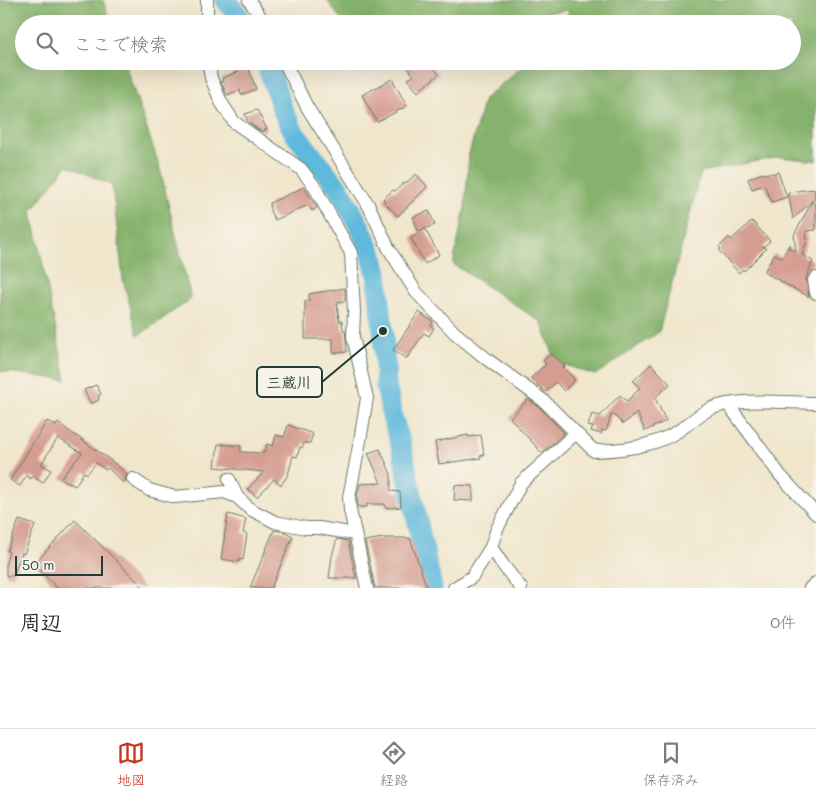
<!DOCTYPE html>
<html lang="ja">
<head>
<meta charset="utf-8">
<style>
  :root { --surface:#fff; --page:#f2f2f3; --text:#2b2b33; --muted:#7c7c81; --line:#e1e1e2; --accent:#c8321e }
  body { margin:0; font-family:Mali,"Klee One",sans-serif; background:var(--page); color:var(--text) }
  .scale { position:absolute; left:15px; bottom:12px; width:88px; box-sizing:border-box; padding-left:5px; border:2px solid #1f3d34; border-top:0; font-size:14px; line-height:18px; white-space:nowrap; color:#1f3d34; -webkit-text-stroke:4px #f7f3e8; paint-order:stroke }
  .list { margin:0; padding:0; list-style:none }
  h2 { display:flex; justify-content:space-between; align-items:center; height:65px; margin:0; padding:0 20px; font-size:21px }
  h2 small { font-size:16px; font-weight:400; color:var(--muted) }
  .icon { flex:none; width:28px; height:28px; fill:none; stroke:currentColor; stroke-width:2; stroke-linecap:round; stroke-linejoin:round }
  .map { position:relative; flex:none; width:816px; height:588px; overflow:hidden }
  .search { position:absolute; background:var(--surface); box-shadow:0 5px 20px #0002; left:15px; right:15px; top:15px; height:55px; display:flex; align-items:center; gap:12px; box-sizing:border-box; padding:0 18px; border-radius:28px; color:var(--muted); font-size:19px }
  .sheet { height:140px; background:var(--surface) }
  nav { display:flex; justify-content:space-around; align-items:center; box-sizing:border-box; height:70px; border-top:1px solid var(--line); background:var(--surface); font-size:14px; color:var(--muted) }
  nav a { display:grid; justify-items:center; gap:2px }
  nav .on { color:var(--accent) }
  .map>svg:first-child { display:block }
  .forest { fill:#85b26c; stroke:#527850 }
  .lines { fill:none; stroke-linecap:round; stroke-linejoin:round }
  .river { stroke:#5fb9dc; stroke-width:21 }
  .building { fill:#d59d91 }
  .minor-casing { stroke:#687869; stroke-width:14 }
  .minor { stroke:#fff; stroke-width:12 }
  .leader { fill:none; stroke:#1f3d34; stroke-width:2 }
  .callout-dot { fill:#1f3d34; stroke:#f7f3e8; stroke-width:2 }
  .callout { fill:#f7f3e8; stroke:#1f3d34; stroke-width:2 }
  .callout-label { font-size:15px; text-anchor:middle; font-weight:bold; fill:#1f3d34 }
</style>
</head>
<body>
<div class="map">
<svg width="816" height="588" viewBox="0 0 816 588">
  <rect width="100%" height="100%" fill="#f7f3e8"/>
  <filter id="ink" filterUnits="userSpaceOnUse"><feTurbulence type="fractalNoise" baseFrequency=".02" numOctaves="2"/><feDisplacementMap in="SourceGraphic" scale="10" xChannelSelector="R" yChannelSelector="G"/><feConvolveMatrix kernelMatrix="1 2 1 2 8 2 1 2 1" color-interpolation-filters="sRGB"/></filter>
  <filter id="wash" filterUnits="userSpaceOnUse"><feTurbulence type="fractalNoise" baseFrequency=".0096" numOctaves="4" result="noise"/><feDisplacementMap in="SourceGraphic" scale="20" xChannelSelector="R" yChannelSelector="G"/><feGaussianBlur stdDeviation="1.12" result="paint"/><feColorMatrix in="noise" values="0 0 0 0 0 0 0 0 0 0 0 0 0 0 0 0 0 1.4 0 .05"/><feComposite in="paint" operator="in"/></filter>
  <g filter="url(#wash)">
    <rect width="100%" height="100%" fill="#f0e6cc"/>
    <path class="forest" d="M0,0h103l8,24h-87v37h100l35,104 32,134 -53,37 -15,-57 -11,-94 -45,-20 -35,46 34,169 -66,-9z
      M327,0h489v161l-37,-4 -78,15 -42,160 -64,43 -39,-13 -15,-40 -88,-58 12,-56 4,-54 15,-55 45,-38h263v-37h-232l10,-14 -138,14h-88z"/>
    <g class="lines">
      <path class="river" d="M226,0l18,24
        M266,61l17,50 12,23 45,56 20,37 11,25 6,21 6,58 3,54 6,31 9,29 31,143"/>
    </g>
    <g id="blocks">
      <path class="building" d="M236,61h10l10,28 -15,6 -1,-5 -13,5 -6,-13 2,-1 -1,-3 16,-6 1,-2z
        M403,61h24l12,13 -21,18 -11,-13 7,-3z
        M392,79l15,27 -30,16 -15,-27z
        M257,110l10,19 -5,3 -14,-10 -3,-8z
        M778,172l9,25 -15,5 -8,-17 -12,4 -4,-10 12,-5 11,-1 1,1z
        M416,174l11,12 -1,2 -28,28 -14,-14 1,-1 -2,-2 10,-9 2,1 9,-8 1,1z
        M304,187l13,21 -5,3 -4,-6 -33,15 -5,-9v-8z
        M814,189l1,9 1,-3v35l-10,1 1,9 -5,15 11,6 -7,17 3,19 -45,-25 10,-18 8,4 7,-13v3l7,4 -2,-17 19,-35 -20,19 -5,-27z
        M429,211l6,14 -17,6 -5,-14z
        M752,221l18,20 -7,6 3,2 -22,22 -1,-2 -4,4 -20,-22 2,-2 -2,-2 10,-10 2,3z
        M425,229l14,26 -14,9 -14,-26z
        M345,288v13l-8,1 2,19h3l1,9h2l2,22 -14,1v-14h-28v-38h4v-7z
        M419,312l14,10 -2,4 3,2 -5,8 -5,-3 -17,25h-2l-12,-8z
        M551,353l14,13 -2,1 12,13 -11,11 -8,-9 -11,10 -14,-14 15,-14 -3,-3z
        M651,364l19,20 -15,14 11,23 -21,10 -8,-18 -14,11 -11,-11 -6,18 -4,-1 -1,4 -10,-3 2,-4 -5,-1 4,-12 8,2 20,-21 7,6 13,-13 -7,-7z
        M96,385l5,9 -3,3 1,3 -8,4 -7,-14z
        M528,399l11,8 25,26 -22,20 -32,-35z
        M47,421l9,5 2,-3 55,39 14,12 -2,7 -2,2 -15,-15 -2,2 -10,-7 -9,11 -3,-2 -9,14 -14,-8 21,-25 -24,-15 -17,26 10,6 -8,13 -11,-7 -1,3 -5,-3 -6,10 -10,-6z
        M288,425l25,9 -3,9h-6l-2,5 -2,-1 -3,10 -4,-1 -5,19 -7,10 -7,-6 -17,18 -9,-8 16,-17 -49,-5 3,-23 23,2v6l23,1 3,-9 6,2 3,-11 8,2z
        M468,435v2l13,-2 3,20 -4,1 1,2 -42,6 -4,-22z
        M380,449l11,25v17l9,1 1,15 -10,1 -6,-1v-3h-18v3h-9l-1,-10 3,-13 21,-1 -13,-30z
        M455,485l18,1v15l-19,-1z
        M228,514l18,5 -3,14 4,1 -4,26 -4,-1v3l-18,-3z
        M19,520l16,5 -11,29 -2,-1 -9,23h-7v-13l3,-11 -2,-1z
        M75,520l69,68h-87l-23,-24z
        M274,530l11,2 8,4 -22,52h-21z
        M383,538h27l17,50h-52l-10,-47z
        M337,539l11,2 8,37h-27l3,-22z"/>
    </g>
  </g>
  <g filter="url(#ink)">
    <use href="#blocks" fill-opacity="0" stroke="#687869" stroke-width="1"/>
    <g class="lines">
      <g class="minor-casing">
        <path id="minor" d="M207,0v24
          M249,0l16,24
          M208,61l3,17 10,24 13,20 67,47 13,17 37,67 3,59 -1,25 14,61 -7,43 -11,56 1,13 17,78
          M284,61l23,46 62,99 20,43 27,43 39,41 33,27 56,41 50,50c28,-1 57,-4 81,-18 12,-7 22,-18 35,-24 28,-12 75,-6 106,-6
          M816,278l-2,2 2,13
          M728,404l52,71 36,39
          M133,479l16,11 26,7 49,-5 13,5
          M229,479l8,18 13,12 25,13 31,6h13l36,6
          M491,547l12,18 18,23
          M454,588l18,-11 19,-30 6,-18 24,-46 55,-50
          M810,588l6,-5"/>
      </g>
      <use href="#minor" class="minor"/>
    </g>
  </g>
  <path class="leader" d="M383 331L322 382"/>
  <circle class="callout-dot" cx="383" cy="331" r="5"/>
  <rect class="callout" x="257" y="367" width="65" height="30" rx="5"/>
  <g class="callout-label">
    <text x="289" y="388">三蔵川</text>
  </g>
</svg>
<div class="scale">50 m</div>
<div class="search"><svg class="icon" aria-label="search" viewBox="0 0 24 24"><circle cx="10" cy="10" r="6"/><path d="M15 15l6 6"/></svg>ここで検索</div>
</div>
<section class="sheet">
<h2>周辺<small>0件</small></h2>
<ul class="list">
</ul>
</section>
<nav>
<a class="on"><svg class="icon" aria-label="map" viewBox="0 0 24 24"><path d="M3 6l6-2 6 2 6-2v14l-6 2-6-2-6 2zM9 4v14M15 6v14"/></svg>地図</a>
<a><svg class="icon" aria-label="directions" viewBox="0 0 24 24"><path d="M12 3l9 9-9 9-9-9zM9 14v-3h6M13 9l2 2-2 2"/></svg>経路</a>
<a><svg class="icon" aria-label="saved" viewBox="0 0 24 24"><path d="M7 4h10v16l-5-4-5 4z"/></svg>保存済み</a>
</nav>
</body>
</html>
